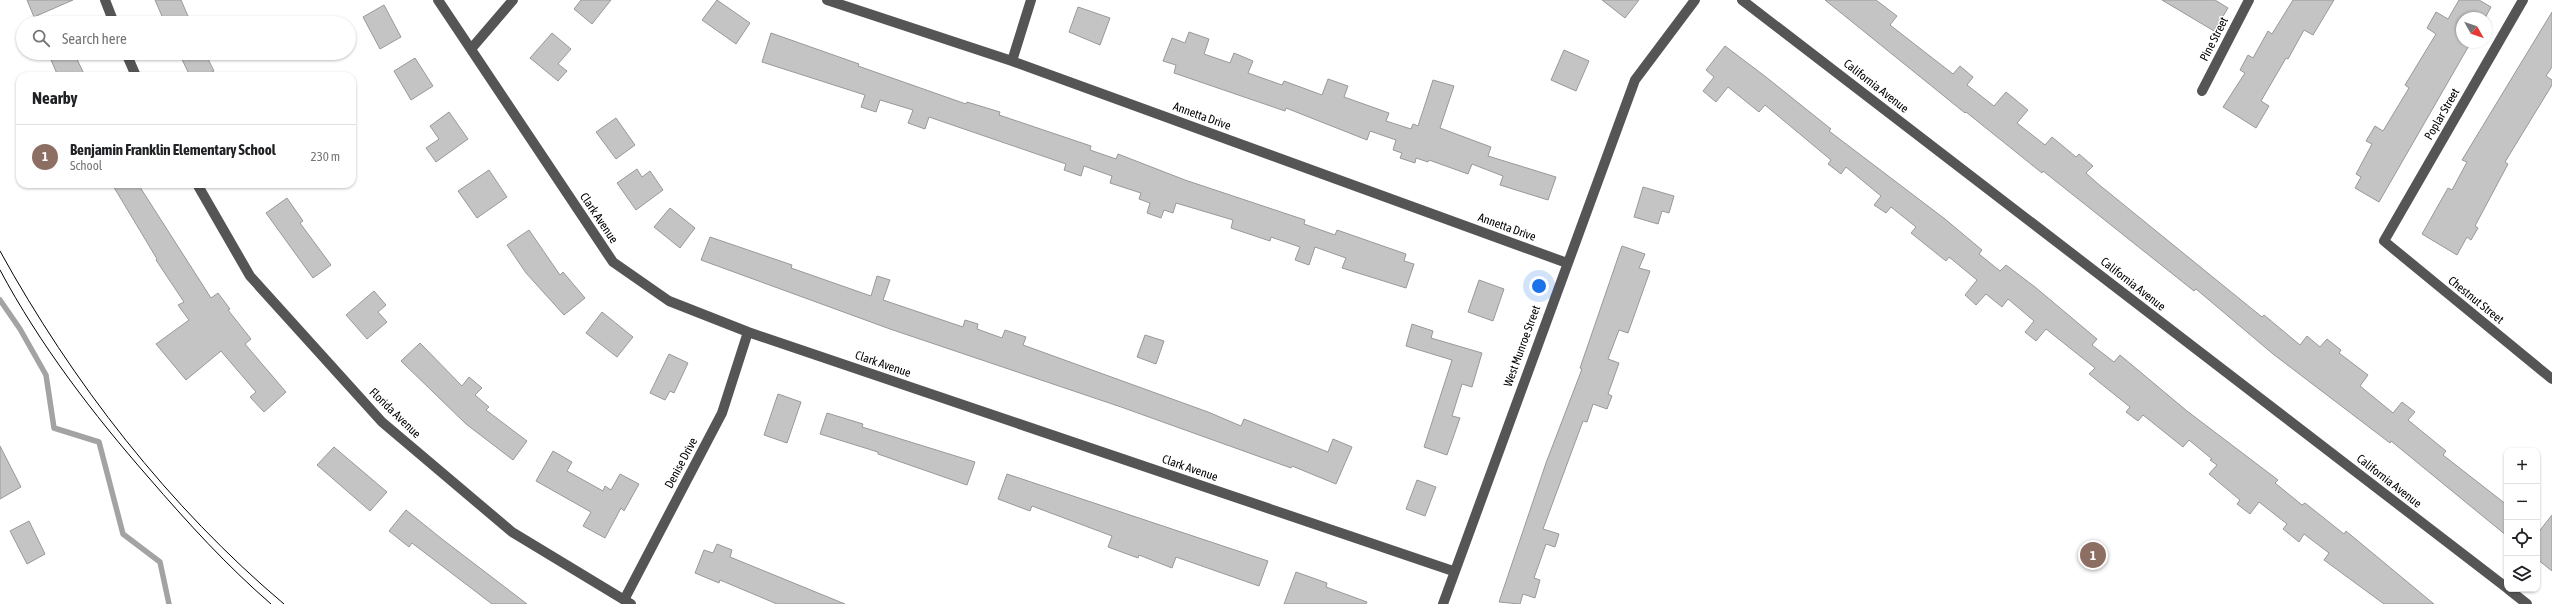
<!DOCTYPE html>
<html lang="en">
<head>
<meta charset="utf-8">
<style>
  :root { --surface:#fff; --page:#f6f6f6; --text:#202124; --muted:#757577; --line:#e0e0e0; --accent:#ea580c }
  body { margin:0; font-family:"Asap Condensed",sans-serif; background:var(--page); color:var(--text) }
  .controls { position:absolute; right:12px; bottom:12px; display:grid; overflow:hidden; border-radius:8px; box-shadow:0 1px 3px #0004 }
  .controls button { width:36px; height:36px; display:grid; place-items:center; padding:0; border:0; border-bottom:1px solid var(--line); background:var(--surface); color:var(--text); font:20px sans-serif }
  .compass { position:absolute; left:2456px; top:12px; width:36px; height:36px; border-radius:50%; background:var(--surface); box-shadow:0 1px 3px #0004; rotate:130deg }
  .you { position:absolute; left:1539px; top:286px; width:14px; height:14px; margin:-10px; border:3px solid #fff; border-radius:50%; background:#1a73e8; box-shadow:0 0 0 6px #1a73e833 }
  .badge { display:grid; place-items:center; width:26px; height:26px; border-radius:50%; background:var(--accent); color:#fff; font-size:13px; font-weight:700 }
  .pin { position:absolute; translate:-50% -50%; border:2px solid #fff; box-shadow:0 1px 4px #0006 }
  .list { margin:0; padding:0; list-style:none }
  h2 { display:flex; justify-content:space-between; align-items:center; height:52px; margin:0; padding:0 16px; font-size:17px }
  h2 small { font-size:13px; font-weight:400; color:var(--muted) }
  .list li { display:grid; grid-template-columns:26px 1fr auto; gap:12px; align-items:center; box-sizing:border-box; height:64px; padding:0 16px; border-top:1px solid var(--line) }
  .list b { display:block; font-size:15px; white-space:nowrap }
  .list p { margin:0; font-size:13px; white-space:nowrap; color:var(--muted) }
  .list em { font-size:13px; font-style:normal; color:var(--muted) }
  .icon { flex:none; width:22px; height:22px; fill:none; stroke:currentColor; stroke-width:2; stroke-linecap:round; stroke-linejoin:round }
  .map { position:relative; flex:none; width:2552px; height:604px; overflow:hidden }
  .search { position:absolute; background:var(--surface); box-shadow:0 1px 3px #0004; left:16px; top:16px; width:340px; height:44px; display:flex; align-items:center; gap:10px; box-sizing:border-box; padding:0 14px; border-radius:22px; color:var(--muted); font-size:15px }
  .panel { position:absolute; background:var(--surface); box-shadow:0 1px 3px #0004; left:16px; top:72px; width:340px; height:116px; border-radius:12px }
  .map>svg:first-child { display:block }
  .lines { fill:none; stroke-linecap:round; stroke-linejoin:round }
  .stream { stroke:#a3a3a3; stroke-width:5.5 }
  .building { fill:#c4c4c4; stroke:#999 }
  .minor { stroke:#555; stroke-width:10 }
  .tram { stroke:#000; stroke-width:1 }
  .labels { text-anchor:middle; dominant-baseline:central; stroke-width:3; stroke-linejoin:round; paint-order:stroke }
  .street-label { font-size:12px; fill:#000; stroke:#fff }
</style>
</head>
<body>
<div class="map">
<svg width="2552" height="604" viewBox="0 0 2552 604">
  <rect width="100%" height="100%" fill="#fff"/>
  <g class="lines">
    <path class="stream" d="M0,300l20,29 26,46 8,53 45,14 24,92 37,28 9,42"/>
  </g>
  <path class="building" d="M27,0h46l-39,17z
    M155,0h26l10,23h-26z
    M581,0h30l-19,24 -18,-15z
    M717,0l33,23 -14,21 -34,-24z
    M1602,0h37l-14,18z
    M1825,0h51l21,16 -7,9 63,49 7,-8 13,11 -6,8 27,21 12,-14 22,18 -11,13 28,22 7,-8 24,20 3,-3 14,12 -7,7 11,10 165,134 2,-2 36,30 7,-9 13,11 7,-8 14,11 -2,3 29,22 -8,11 33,27 9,-11 13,10 -7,8 38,31 -3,4 64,50v31l-116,-95 -1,2 -117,-89 -77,-65 -2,2 -151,-120 -1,2 -76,-61 -1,1z
    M2162,0h53l13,8 -14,23z
    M2293,0h41l-21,35 -9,-5 -16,29 -2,-1 -25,43 8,5 -13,22 -33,-21 22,-34 -5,-3 8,-15 5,3 15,-27 4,3z
    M2459,0h20l12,7 -6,11h-23v24h9l-92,160 -24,-14 6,-11 -5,-3 16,-30 -6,-3 9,-15 8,5 26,-43 -4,-3 31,-51 -9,-6 9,-16 12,7z
    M384,5l17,32 -21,12 -17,-32z
    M1078,7l32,11 -10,27 -31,-13z
    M2552,12v55l-6,9 6,4v5l-47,77 3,2 -33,62 3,2 -7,12 -4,-3 -10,18 -35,-21 26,-46 4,2 15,-28 -5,-2z
    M1189,32l20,7 -5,15 26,9 4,-10 19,8 -5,12 34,12 2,-4 38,14 6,-16 20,7 -4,11 45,16 -3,8 25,8 2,-5 5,2 15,-46 21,6 -14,42 51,19 -3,9 68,21 -8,23 -48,-15 3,-9 -31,-12 -4,10 -39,-14 -1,2 -12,-4 -1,5 -15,-5 2,-5 -9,-3 3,-10 -26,-9 -3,9 -81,-32 -1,3 -111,-38 2,-8 -13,-4 9,-23 13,5z
    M552,33l19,16 -13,15 9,7 -9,10 -28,-23z
    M771,33l88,31 -1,2 108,38 1,-2 33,10 -1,3 92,31 -1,4 26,9 2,-5 67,26 120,40 -1,4 31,11 2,-5 69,24 -2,7 10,3 -8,24 -64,-20 4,-10 -31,-11 -6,18 -14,-5 5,-13 -29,-10 -1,4 -39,-13 2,-8 -57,-17 -3,10 -9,-3 -3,8 -14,-5 3,-10 -11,-4 2,-6 -31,-10 2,-7 -28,-10 -3,10 -17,-6 2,-6 -137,-47 -4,12 -17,-6 5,-13 -33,-10 -4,12 -15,-5 4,-12 -103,-33z
    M1725,46l41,31 65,52 -2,2 116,88 37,31 -3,4 21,17 6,-6 29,22 62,52 -5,6 22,17 6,-7 67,56 91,69 -3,3 27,22 3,-2 39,31 2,-3 88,73h-50l-60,-44 5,-7 -25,-19 -5,8 -16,-13 4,-5 -28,-22 -9,12 -13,-10 3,-4 -31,-26 8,-9 -7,-5 2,-1 -23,-19 -6,7 -40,-32 -5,6 -12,-9 4,-5 -41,-33 6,-6 -49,-39 -10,12 -11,-9 9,-11 -26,-22 -6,8 -16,-13 -10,11 -11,-10 12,-15 -28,-23 -3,4 -35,-28 5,-6 -25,-20 -5,6 -12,-8 7,-9 -35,-29 -5,7 -13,-10 3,-4 -66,-55 -6,7 -31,-25 -12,15 -13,-11 11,-14 -8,-7z
    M1564,50l25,11 -13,30 -25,-11z
    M48,53h26l11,23h-27z
    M179,53h26l9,18 -10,5h-14z
    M415,58l18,28 -22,14 -17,-29z
    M449,112l19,27 -32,23 -10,-14 13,-9 -9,-13z
    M616,118l19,27 -19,14 -20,-27z
    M637,169l5,8 8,-6 13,19 -27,20 -19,-27z
    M489,170l18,27 -30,21 -19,-27z
    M112,184h26l73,114 7,-5 12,16 -2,1 23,29 -6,5 41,48 -22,20 -14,-15 6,-5 -35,-41 -35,29 -30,-36 33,-24 -11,-15 6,-3 -28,-42 1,-1z
    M1643,187l31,9 -5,17 -7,-2 -4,13 -24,-7z
    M287,198l16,23 -3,2 31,42 -18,13 -47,-65z
    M670,208l25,20 -15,20 -26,-21z
    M529,230l31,45 3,-3 22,26 -21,17 -38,-42 -19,-28z
    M710,237l82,28 -1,3 80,28 6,-20 13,4 -7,20 80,27 2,-7 13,4 -1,5 25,9 3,-8 21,7 -3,8 185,67 33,14 3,-7 84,33 5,-13 19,8 -16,37 -44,-18 -1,2 -170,-61 -231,-78 -189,-69z
    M1622,246l23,8 -6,14 11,3 -22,62 -9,-3 -11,29 11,4 -11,31 4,2 -5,13 -14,-5 -6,18 -4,-1 -40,108 16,5 -4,13 -9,-3 -12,34 6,2 -5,18 -12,-4 -3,10 -21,-2 47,-139 36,-94 -2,-1z
    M1479,280l25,9 -11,32 -25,-9z
    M374,291l12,14 -8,7 9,10 -20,17 -21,-24z
    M602,312l31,25 -16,20 -31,-24z
    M1412,324l21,7 -2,7 51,15 -10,34 -10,-3 -10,32 8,2 -13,37 -23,-8 28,-87 -46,-14z
    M1145,335l19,6 -8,23 -19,-7z
    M420,343l42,43 7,-9 13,11 -7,7 14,12 -3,3 41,31 -14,19 -47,-36 -65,-63z
    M669,354l19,9 -14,30 -4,-2 -5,9 -15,-7z
    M778,394l23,8 -14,41 -23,-8z
    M827,413l36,11 -1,3 113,35 -8,23 -89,-31v-2l-58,-18z
    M0,446l21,41 -21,12z
    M334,447l53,45 -17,19 -53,-46z
    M553,451l19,11 -5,9 36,20 2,-5 6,4 9,-16 19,10 -15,27 -3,-3 -16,30 -22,-12 8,-14 -55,-31z
    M1007,474l261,87 -9,25 -83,-29 -4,11 -33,-13 -1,3 -30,-11 4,-11 -80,-30 -2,5 -32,-12z
    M1417,480l19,7 -11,29 -19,-7z
    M406,510l36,29 85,65h-35l-80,-61 -3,4 -20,-16z
    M2552,515v56l-15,-12v-25z
    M29,521l16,33 -18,10 -17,-33z
    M717,544l15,6 -2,7 115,47h-68l-57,-24 -1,3 -24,-10 9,-23 9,3z
    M1296,572l31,11 -1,4 41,15 -1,2h-82z"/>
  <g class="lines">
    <path class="minor" d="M105,0l9,23
      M438,0l175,262 56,39 79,31 705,239
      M827,0l185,61 555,202
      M1742,0l765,588
      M2523,0l-139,241 168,138
      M471,49l42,-49
      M126,53l10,23
      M1012,61l19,-61
      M2202,91l47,-91
      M197,184l53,92 132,146 130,110 119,72
      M2508,589l19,15
      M624,600l98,-187 26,-81
      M1443,604l192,-524 60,-80"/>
    <path class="tram" d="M0,251c72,131 169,256 284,353
      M0,270c40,75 93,144 149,208 38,44 78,88 122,126"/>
  </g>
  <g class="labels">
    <g class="street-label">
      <text transform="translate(2214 39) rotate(-63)">Pine Street</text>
      <text transform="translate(1876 86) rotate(38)">California Avenue</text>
      <text transform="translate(2442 114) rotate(-60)">Poplar Street</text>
      <text transform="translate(1202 116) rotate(20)">Annetta Drive</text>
      <text transform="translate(599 218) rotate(56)">Clark Avenue</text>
      <text transform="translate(1507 227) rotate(20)">Annetta Drive</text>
      <text transform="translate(2133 284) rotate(38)">California Avenue</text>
      <text transform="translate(2476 300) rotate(39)">Chestnut Street</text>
      <text transform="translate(1522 346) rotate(-70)">West Munroe Street</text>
      <text transform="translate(883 364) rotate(19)">Clark Avenue</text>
      <text transform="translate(395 413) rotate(44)">Florida Avenue</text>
      <text transform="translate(681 463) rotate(-62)">Denise Drive</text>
      <text transform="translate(1190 468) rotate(19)">Clark Avenue</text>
      <text transform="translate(2389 481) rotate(38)">California Avenue</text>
    </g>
  </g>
</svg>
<div class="controls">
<button>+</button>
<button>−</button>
<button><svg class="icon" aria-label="locate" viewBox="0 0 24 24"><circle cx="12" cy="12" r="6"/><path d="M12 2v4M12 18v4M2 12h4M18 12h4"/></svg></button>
<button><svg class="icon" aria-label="layers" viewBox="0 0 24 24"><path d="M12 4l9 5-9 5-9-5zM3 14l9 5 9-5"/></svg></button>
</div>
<svg class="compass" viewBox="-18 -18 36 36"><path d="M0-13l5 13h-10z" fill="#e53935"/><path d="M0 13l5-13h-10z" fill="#757577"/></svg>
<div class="you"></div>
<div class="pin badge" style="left:2093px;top:555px;background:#8d6e63">1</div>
<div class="search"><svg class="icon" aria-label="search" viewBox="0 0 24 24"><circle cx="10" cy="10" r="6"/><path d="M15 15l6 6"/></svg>Search here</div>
<section class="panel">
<h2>Nearby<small></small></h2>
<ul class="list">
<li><span class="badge" style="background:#8d6e63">1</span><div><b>Benjamin Franklin Elementary School</b><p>School</p></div><em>230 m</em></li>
</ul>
</section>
</div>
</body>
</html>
